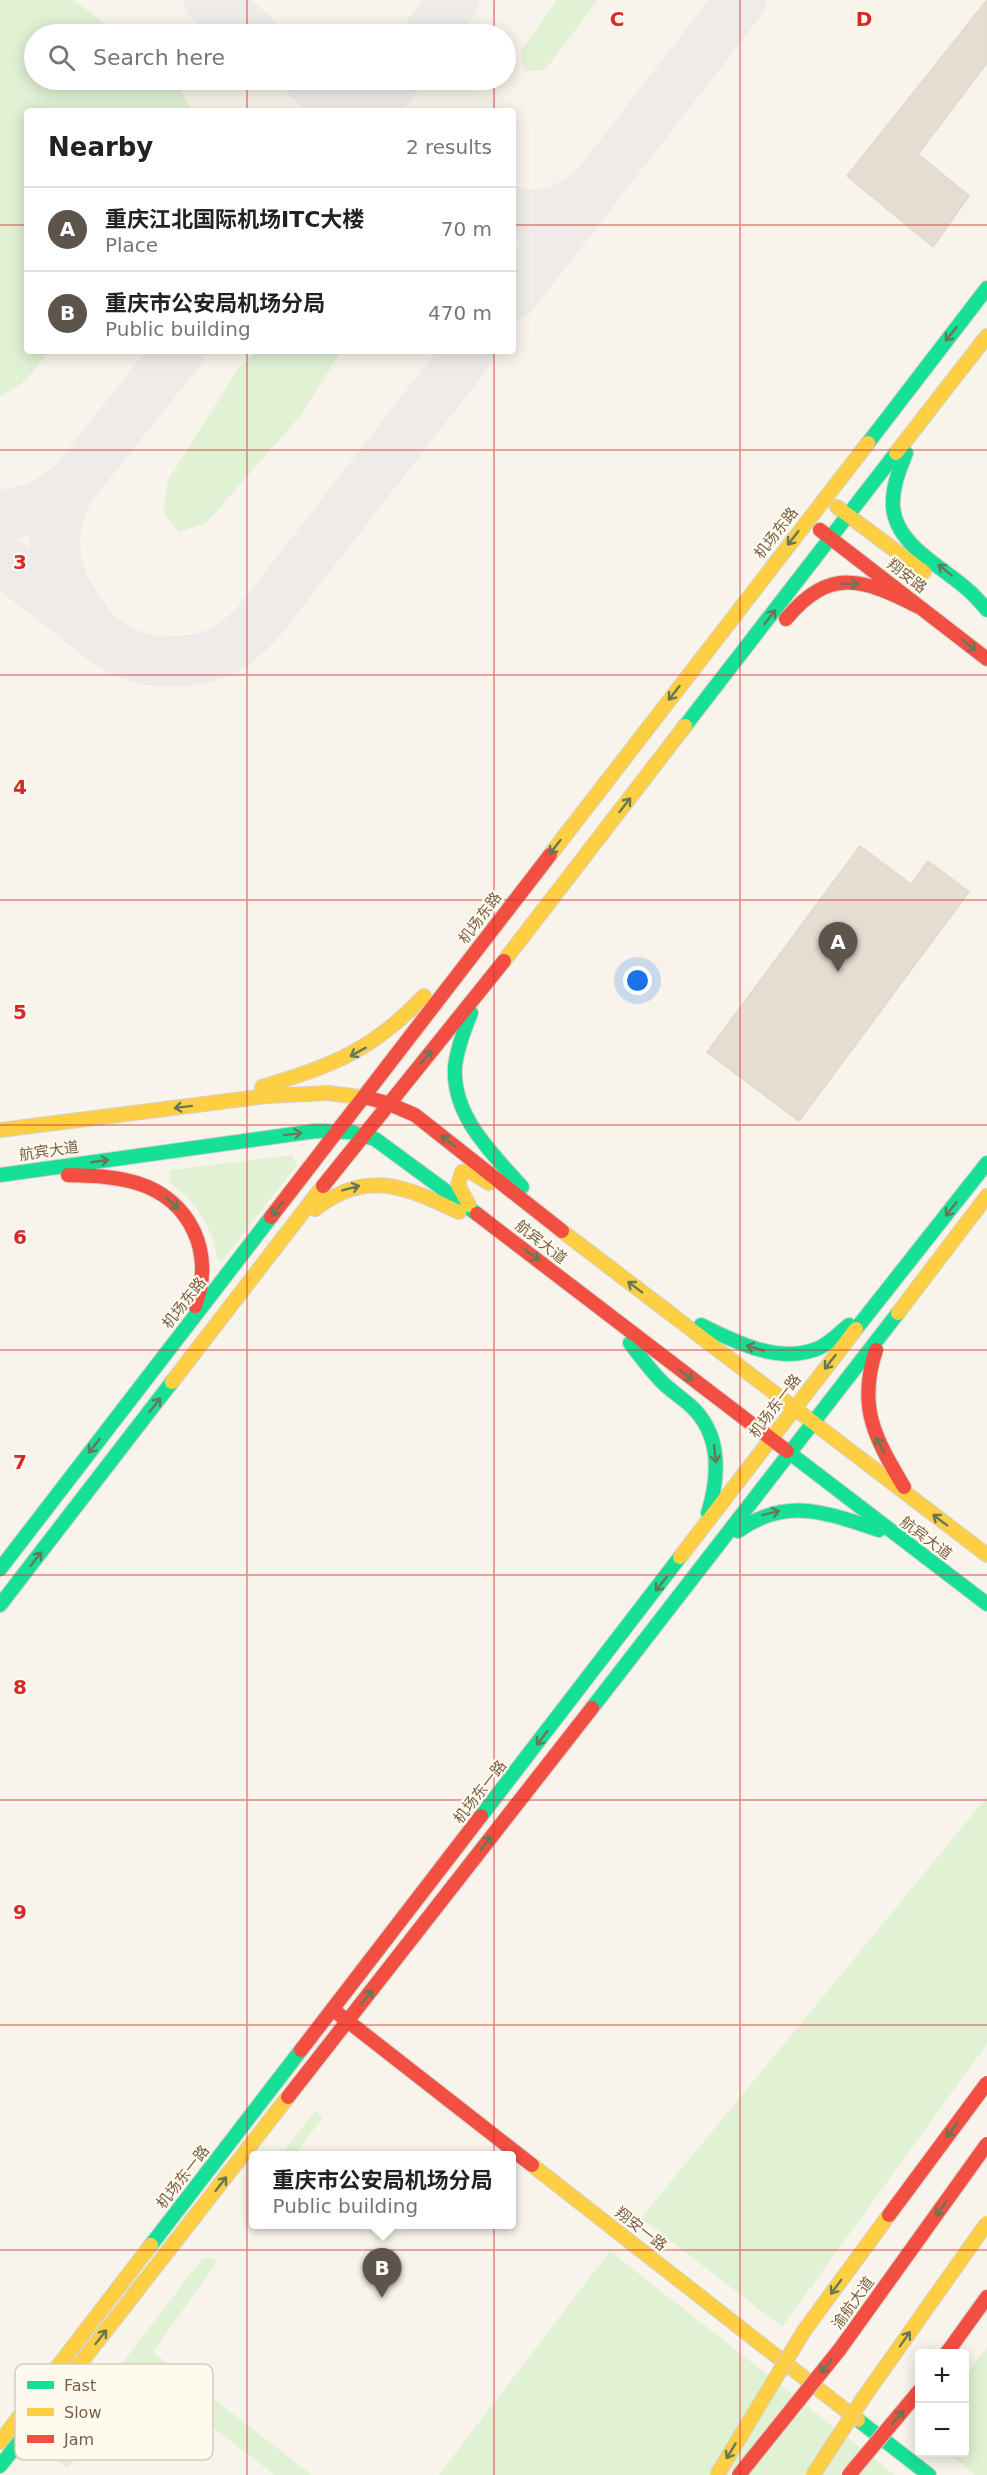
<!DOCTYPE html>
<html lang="en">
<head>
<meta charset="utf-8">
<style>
  :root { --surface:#fff; --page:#f2f2f2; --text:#222; --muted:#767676; --line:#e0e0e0; --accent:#5d554c }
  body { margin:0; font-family:"DejaVu Sans","Noto Sans SC",sans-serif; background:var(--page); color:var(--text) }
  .controls { position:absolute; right:18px; bottom:18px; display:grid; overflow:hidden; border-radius:6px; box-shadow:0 3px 15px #0003 }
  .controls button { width:54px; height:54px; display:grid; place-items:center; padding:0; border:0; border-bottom:2px solid var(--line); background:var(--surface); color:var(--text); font:30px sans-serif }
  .you { position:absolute; left:638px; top:981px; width:21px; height:21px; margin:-15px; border:4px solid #fff; border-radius:50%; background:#1a73e8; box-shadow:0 0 0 9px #1a73e833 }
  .badge { display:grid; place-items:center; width:39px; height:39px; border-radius:50%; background:var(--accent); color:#fff; font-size:20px; font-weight:700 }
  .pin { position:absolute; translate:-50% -50px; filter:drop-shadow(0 2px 3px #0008) }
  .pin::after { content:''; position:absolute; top:32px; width:21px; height:18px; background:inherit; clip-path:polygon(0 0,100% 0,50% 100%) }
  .popup { position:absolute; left:249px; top:2151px; width:267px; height:78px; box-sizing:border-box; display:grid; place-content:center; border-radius:6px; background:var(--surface); filter:drop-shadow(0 2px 4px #0005); font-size:20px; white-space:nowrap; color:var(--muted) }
  .popup b { font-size:22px; color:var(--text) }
  .popup::after { content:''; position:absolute; left:50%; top:100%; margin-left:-12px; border:12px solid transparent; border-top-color:var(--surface) }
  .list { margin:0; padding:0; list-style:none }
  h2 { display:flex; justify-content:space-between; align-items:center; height:78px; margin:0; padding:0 24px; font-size:26px }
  h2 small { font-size:20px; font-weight:400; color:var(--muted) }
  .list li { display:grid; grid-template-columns:39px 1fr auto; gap:18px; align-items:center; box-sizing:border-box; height:84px; padding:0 24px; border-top:2px solid var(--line) }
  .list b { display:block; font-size:22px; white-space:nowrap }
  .list p { margin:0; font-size:20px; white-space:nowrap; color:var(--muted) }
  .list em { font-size:20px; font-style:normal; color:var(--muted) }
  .icon { flex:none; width:33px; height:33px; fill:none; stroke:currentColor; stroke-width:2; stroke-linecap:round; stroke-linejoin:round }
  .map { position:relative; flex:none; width:987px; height:2475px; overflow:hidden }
  .search { position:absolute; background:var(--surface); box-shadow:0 3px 15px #0003; left:24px; top:24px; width:492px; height:66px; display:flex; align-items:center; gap:15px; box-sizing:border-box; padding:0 21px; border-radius:33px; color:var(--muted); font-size:22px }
  .panel { position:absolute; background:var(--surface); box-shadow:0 3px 15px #0003; left:24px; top:108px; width:492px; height:246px; border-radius:6px }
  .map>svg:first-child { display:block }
  .green { fill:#e1f1d4 }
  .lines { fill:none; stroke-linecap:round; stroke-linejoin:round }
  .taxiway { stroke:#efebe8; stroke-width:51 }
  .building { fill:#e5ddd2; stroke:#e2d8cc; stroke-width:1.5 }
  .fast-casing { stroke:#d6d0c6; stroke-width:16 }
  .slow-casing { stroke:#d6d0c6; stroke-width:16 }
  .jam-casing { stroke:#d6d0c6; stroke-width:16 }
  .fast { stroke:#16e098; stroke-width:14 }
  .slow { stroke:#ffcf43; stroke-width:14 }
  .jam { stroke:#f24e42; stroke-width:14 }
  .slow-bridge-casing { stroke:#d8cfc5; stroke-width:16; stroke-linecap:butt }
  .jam-bridge-casing { stroke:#d8cfc5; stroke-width:16; stroke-linecap:butt }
  .slow-bridge { stroke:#ffcf43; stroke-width:14 }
  .jam-bridge { stroke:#f24e42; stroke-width:14 }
  .oneway { stroke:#667957 }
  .grid { fill:none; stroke:#d62828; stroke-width:1.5; stroke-opacity:0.55 }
  .labels { text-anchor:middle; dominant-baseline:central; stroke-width:4.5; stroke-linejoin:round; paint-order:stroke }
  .street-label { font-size:15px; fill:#7a5f47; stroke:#fffaed }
  .key { fill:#fffaed; stroke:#d7ccbb; stroke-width:1.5 }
  .key-label { font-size:16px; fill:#7a5f47 }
  .grid-label { font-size:20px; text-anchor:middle; font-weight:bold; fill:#d62828; stroke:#fffaed; stroke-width:4.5; stroke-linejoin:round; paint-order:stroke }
</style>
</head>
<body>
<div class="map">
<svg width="987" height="2475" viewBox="0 0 987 2475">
  <rect width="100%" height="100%" fill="#f8f4eb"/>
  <path class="green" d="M0,0h73l47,34h-86v46h142l16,31h-165v240h23l-25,30 -25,16z
    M557,0h41l-53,70 -21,1 -3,-20z
    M257,351h84l-40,64 -95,108 -27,9 -15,-19 3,-31 71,-113z
    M292,1155l5,10 -75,96 -4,-1c-6,-34 -22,-59 -49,-78l2,-12z
    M987,1797v247l-205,283 -141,-109z
    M315,2111l8,6 -29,38h-13z
    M610,2251l285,224h-456z
    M211,2257l6,5 -64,90 159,123h-37l-136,-104 -71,97 -13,-8 1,-11 146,-190z
    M987,2347v128h-11l-28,-22 16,-1 1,-75z"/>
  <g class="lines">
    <path class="taxiway" d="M209,0l43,34
      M429,34l25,-34
      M310,80l42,31
      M369,111l25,-31
      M513,213c30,7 57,-3 79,-24
      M513,294l228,-294
      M0,515c28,-1 51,-13 72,-30
      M0,559c23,17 46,35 69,53 43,34 64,56 122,48 29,-3 50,-19 69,-40l209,-269
      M84,618c-33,-42 -40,-86 -12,-133l107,-134"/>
  </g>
  <path class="building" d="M987,0v63l-69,91 51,42 -36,51 -86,-71z
    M860,846l51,38 17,-23 41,31 -170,229 -92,-69z"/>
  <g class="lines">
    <g class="fast-casing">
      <path id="fast" d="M868,443l119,-155
        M906,453c-7,18 -14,34 -13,53 2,39 50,61 75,84 7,6 13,13 19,20
        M685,726l211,-273
        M471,1013c-7,17 -14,35 -16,54 -3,49 37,86 67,120
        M0,1175l316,-44 34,1 25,7 102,75
        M701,1325c35,17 78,40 118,23 11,-5 20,-15 30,-23
        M856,1329l131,-166
        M630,1343c10,13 20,27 32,39 10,10 22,17 32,27 28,29 25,68 14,104
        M787,1451l200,153
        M738,1531c49,-35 89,-18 141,-1
        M0,1569l271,-352
        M0,1605l172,-223
        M592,1708l306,-395
        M481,1816l199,-259
        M151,2245l150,-195
        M858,2420l71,55
        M0,2466l27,-34"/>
    </g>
    <g class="slow-casing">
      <path id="slow" d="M896,453l91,-117
        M837,507l87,65
        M550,855l318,-412
        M504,961l181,-235
        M262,1087c71,-22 110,-36 162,-91
        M0,1130l267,-34 61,-3 40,5
        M469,1205l-11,-20 4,-13h9l18,11
        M315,1209c53,-40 89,-23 144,3
        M562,1231l425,324
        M898,1313l89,-117
        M172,1382l151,-196
        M680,1557l176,-228
        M532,2165l326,255
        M58,2392l230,-295
        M0,2442l151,-197"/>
    </g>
    <g class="jam-casing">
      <path id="jam" d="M820,530l167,129
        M786,619c44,-53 78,-40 133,-12
        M368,1098l19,5 28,12 147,116
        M68,1175c23,1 47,1 69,8 55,17 78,72 58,123
        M323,1186l181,-225
        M477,1214l310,237
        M271,1217l279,-362
        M876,1350c-19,57 -1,88 28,137
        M336,2012l196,153
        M301,2050l180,-234
        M288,2097l304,-389
        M946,2354l41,-57"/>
    </g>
    <use href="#fast" class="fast"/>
    <use href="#slow" class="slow"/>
    <use href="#jam" class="jam"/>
    <g class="slow-bridge-casing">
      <path id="slow-bridge" d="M717,2475l87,-144 85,-116
        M813,2475l51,-78 123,-174"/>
    </g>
    <g class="jam-bridge-casing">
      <path id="jam-bridge" d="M889,2215l98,-132
        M739,2475l101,-126 147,-205
        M849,2475l71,-85"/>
    </g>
    <use href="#slow-bridge" class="slow-bridge"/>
    <use href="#jam-bridge" class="jam-bridge"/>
  </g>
  <defs><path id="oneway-shaft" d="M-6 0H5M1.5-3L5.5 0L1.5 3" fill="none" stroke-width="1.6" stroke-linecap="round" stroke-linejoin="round" transform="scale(1.5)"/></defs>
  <g class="oneway">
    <use href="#oneway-shaft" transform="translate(951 334) rotate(128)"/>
    <use href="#oneway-shaft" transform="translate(793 538) rotate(128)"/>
    <use href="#oneway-shaft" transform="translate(945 570) rotate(-141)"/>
    <use href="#oneway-shaft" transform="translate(850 584) rotate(1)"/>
    <use href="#oneway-shaft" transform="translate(770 617) rotate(-52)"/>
    <use href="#oneway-shaft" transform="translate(969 645) rotate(38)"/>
    <use href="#oneway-shaft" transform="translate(674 693) rotate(128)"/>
    <use href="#oneway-shaft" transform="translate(625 805) rotate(-52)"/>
    <use href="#oneway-shaft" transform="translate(555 847) rotate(128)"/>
    <use href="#oneway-shaft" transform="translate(358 1052) rotate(151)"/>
    <use href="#oneway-shaft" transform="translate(426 1057) rotate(-50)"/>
    <use href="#oneway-shaft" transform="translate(183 1107) rotate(173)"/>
    <use href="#oneway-shaft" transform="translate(293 1134) rotate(-7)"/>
    <use href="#oneway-shaft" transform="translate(448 1141) rotate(-142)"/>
    <use href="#oneway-shaft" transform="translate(100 1161) rotate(-8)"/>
    <use href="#oneway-shaft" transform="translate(351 1188) rotate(-15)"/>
    <use href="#oneway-shaft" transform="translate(172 1203) rotate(42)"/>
    <use href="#oneway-shaft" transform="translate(277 1209) rotate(128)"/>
    <use href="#oneway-shaft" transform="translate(951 1209) rotate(128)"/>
    <use href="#oneway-shaft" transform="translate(532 1255) rotate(38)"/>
    <use href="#oneway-shaft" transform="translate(635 1287) rotate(-143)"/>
    <use href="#oneway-shaft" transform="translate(755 1348) rotate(-164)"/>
    <use href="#oneway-shaft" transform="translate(830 1362) rotate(128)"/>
    <use href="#oneway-shaft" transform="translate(686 1375) rotate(38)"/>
    <use href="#oneway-shaft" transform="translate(155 1405) rotate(-52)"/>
    <use href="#oneway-shaft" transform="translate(880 1445) rotate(-118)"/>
    <use href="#oneway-shaft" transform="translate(94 1446) rotate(128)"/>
    <use href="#oneway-shaft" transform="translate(715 1454) rotate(83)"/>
    <use href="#oneway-shaft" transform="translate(771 1513) rotate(-14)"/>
    <use href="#oneway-shaft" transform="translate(940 1520) rotate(-143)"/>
    <use href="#oneway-shaft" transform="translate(36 1559) rotate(-52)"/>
    <use href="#oneway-shaft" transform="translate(661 1584) rotate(128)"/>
    <use href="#oneway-shaft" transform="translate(542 1738) rotate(128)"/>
    <use href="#oneway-shaft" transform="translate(486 1843) rotate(-52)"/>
    <use href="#oneway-shaft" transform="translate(367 1997) rotate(-52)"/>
    <use href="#oneway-shaft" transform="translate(952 2130) rotate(126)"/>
    <use href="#oneway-shaft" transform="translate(221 2184) rotate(-52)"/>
    <use href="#oneway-shaft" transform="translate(941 2209) rotate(126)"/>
    <use href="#oneway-shaft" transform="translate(836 2287) rotate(126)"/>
    <use href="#oneway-shaft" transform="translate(101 2337) rotate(-52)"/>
    <use href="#oneway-shaft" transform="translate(905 2339) rotate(-55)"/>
    <use href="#oneway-shaft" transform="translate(826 2366) rotate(129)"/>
    <use href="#oneway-shaft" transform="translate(898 2417) rotate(-50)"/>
    <use href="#oneway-shaft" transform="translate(731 2451) rotate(121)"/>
  </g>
  <path class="grid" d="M247,0v34M494,0v34M740,0v2475M247,80v31M494,80v31M0,225h27M513,225h474M247,351v2124M494,351v2124M0,450h987M0,675h987M0,900h987M0,1125h987M0,1350h987M0,1575h987M0,1800h987M0,2025h987M0,2250h987"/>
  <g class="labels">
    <g class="street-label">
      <text transform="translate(776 533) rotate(-52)">机场东路</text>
      <text transform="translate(907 576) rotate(38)">翔安路</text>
      <text transform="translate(480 918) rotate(-53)">机场东路</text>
      <text transform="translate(49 1151) rotate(-8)">航宾大道</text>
      <text transform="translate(541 1242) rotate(38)">航宾大道</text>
      <text transform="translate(184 1303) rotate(-52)">机场东路</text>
      <text transform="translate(775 1406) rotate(-53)">机场东一路</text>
      <text transform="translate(926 1538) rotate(37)">航宾大道</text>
      <text transform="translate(480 1792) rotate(-52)">机场东一路</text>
      <text transform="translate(183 2177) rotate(-52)">机场东一路</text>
      <text transform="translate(641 2229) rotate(38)">翔安一路</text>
      <text transform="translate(853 2303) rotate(-54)">渝航大道</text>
    </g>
  </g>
  <rect x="15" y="2364" width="198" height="96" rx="9" class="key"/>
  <rect x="27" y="2381" width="27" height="8" fill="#16e098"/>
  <rect x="27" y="2408" width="27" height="8" fill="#ffcf43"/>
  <rect x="27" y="2435" width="27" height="8" fill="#f24e42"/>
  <g class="key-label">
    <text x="64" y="2391">Fast</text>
    <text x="64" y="2418">Slow</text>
    <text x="64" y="2445">Jam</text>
  </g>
  <g class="grid-label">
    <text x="617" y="26">C</text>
    <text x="864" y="26">D</text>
    <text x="20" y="569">3</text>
    <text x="20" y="794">4</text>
    <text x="20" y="1019">5</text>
    <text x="20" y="1244">6</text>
    <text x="20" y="1469">7</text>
    <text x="20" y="1694">8</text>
    <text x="20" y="1919">9</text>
  </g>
</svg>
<div class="controls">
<button>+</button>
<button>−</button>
</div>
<div class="you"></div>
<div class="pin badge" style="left:838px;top:972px">A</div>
<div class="pin badge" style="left:382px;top:2298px">B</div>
<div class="popup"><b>重庆市公安局机场分局</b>Public building</div>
<div class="search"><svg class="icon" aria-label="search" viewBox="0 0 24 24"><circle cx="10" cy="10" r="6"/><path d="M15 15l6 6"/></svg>Search here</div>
<section class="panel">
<h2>Nearby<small>2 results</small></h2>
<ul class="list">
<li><span class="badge">A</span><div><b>重庆江北国际机场ITC大楼</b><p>Place</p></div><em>70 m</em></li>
<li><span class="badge">B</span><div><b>重庆市公安局机场分局</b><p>Public building</p></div><em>470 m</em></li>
</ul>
</section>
</div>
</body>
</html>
